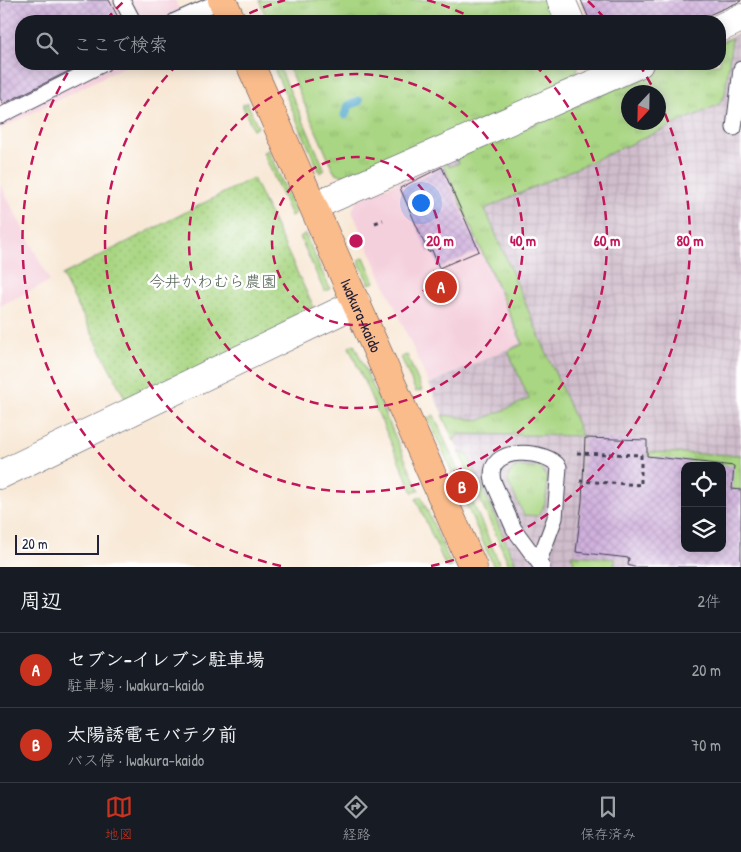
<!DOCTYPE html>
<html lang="ja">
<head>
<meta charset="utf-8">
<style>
  :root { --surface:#171b24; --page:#20242c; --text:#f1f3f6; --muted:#9ea1a6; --line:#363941; --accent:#c8321e }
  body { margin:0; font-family:"Patrick Hand","Klee One",sans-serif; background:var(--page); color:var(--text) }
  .controls { position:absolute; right:15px; bottom:15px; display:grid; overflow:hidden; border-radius:10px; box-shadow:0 2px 12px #0003 }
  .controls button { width:45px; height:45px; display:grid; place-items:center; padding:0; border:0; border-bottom:1px solid var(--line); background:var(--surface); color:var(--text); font:25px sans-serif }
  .compass { position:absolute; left:621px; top:85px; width:45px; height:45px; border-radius:50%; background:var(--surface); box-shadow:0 2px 12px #0003; rotate:202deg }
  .scale { position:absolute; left:15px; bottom:12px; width:84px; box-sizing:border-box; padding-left:5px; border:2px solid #22223b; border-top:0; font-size:14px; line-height:18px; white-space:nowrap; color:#22223b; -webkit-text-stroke:4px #fff; paint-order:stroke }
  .you { position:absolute; left:420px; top:202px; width:18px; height:18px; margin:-12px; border:4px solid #fff; border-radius:50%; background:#1a73e8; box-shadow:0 0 0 8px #1a73e833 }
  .badge { display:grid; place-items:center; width:32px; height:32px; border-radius:50%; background:var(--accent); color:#fff; font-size:16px; font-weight:700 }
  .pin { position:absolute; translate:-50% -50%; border:2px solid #fff; box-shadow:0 1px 5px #0006 }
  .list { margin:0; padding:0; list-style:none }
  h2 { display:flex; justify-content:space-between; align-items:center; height:65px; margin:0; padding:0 20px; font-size:21px }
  h2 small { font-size:16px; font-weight:400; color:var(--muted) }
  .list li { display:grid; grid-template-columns:32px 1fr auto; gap:15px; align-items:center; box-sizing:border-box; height:75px; padding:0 20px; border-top:1px solid var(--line) }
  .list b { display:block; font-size:19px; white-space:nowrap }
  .list p { margin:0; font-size:16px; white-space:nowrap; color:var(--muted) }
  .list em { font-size:16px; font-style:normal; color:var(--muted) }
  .icon { flex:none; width:28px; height:28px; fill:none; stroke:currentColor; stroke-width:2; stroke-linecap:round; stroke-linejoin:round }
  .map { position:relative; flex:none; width:741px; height:567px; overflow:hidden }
  .search { position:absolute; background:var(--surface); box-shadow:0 2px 12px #0003; left:15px; right:15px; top:15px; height:55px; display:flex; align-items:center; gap:12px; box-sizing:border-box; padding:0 18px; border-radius:20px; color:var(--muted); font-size:19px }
  .sheet { height:215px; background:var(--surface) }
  nav { display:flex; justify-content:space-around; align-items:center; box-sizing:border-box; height:70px; border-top:1px solid var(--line); background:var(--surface); font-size:14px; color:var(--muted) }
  nav a { display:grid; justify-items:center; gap:2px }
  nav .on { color:var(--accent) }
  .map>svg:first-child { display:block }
  .built { fill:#f4cfdc }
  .industrial { fill:url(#industrial-grid); fill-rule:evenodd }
  .grass { fill:url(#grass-tufts); stroke:#667c5e; fill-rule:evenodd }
  .park { fill:url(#park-dots); stroke:#667c5e }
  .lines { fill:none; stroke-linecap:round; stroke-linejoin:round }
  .stream { stroke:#4fa6cc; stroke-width:9 }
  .building { fill:url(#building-cross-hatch); fill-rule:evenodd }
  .service-casing { stroke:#424052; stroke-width:17 }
  .minor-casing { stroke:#424052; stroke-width:29 }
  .primary-casing { stroke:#424052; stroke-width:29 }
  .path { stroke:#424052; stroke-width:3; stroke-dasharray:4 4; stroke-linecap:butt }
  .service { stroke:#fff; stroke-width:15 }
  .minor { stroke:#fff; stroke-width:28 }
  .primary { stroke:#fabc8b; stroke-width:28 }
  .ring { fill:none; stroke:#c2185b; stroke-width:2.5; stroke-dasharray:9 6 }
  .labels { text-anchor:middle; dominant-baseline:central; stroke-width:5; stroke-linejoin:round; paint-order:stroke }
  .park-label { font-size:16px; fill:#516154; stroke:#fff }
  .street-label { font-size:16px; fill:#22223b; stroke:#fff }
  .centre { fill:#c2185b; stroke:#fff; stroke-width:2.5 }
  .ring-label { font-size:15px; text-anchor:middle; font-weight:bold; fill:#c2185b; stroke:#fff; stroke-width:5; stroke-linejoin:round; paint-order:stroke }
</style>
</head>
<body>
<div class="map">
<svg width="741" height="567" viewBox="0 0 741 567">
  <defs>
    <pattern id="industrial-grid" width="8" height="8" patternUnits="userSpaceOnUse" patternTransform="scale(1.25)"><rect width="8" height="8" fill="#d0bdcc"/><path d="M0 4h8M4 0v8" fill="none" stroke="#b2a2b0"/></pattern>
    <pattern id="grass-tufts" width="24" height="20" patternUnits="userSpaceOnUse" patternTransform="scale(1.25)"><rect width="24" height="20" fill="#a9d682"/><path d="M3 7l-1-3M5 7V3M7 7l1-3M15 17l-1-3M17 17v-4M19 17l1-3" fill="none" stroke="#91b771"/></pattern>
    <pattern id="park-dots" width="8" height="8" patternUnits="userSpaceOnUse" patternTransform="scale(1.25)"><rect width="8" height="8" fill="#a9d682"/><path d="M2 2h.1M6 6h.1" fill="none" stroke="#91b771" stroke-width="1.8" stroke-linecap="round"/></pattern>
    <pattern id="building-cross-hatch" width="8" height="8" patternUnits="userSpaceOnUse" patternTransform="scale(1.25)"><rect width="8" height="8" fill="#d0b1dd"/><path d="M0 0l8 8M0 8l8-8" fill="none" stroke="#b298bf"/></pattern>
  </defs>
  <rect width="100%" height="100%" fill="#fff"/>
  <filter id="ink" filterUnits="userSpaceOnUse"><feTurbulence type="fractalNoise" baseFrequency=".02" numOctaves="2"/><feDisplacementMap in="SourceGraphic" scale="10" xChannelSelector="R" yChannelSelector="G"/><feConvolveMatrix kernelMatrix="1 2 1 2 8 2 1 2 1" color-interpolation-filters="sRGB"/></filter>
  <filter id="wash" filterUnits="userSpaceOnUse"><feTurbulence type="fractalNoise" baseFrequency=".0096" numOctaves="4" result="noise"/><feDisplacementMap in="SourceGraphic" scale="20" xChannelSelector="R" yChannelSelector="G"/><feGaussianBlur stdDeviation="1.12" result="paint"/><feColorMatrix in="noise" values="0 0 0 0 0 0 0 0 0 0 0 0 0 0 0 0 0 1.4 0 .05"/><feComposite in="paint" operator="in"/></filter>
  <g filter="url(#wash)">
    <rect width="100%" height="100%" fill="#f8e8d5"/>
    <path class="built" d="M0,0h175l9,21h-163v43h108l-129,65z
      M442,163l79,180 -92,41 -77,-173 5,-11z
      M0,184l50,97 -50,25z"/>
    <path class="industrial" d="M741,32v535h-231l-81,-183 92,-41 -79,-180 227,-99h51v-23zM628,92h30v30h-30zM685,466h37v82h-37z"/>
    <path class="grass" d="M259,0h290l9,21h-290z
      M732,38l-7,57 -7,10 -233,104 97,227 -124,-2 -4,7 -12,-26 39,5 48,-21 -21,-48 15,-7 -80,-180 4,-2 2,5 10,-4 -3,-5 216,-94h48v-21zM628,92h30v30h-30z
      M272,64h6l47,106 -5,3z
      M287,64h290l1,3 -5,14 -224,97 -15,-6z
      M247,102l11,25 -5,3 -11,-25z
      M268,150l28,63 -5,3 -28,-64z
      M305,234l25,55 -6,2 -24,-54z
      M364,257l11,25 -6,2 -11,-24z
      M354,344l65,146 -6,3 -64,-146z
      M407,355l15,35 -6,2 -15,-35z
      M434,415l28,65 -5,3 -29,-65z
      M459,452l9,3 49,112h-7z
      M648,452l93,3v35l-19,-2v-22h-37l-38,13z
      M517,467l24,1 5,8c2,12 1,33 -9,40l-13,-1 -16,-33 1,-9z
      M421,496l31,71h-6l-30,-68z
      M472,501l29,66h-7l-28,-63z
      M571,555l44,4 -1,8h-38z"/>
    <path class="park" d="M253,178l60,128 -5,11 -180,87 -66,-129z"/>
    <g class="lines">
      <path class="stream" d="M345,115l3,-9 11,-5"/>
    </g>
    <g id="blocks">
      <path class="building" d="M0,0h109l11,21h-99v43h62l-80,40 -3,-6z
        M581,0h160v1l-46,20h-105z
        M442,167l37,84 -40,17 -7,-18 -4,2 -28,-64z
        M585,438l62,2v16l87,10 -2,23 9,1v77h-108l-5,-2 1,-7 -53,-6 6,-51zM685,466h37v82h-37z"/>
    </g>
  </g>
  <g filter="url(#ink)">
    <use href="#blocks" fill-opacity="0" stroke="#424052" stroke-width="1"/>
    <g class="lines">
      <g class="service-casing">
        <path id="service" d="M122,0l11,21
          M175,21l47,-21
          M0,116l103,-52
          M734,128l7,-59
          M539,561l16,-43 4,-51c-11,-18 -75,-23 -66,14l21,48 28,38"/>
      </g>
      <g class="minor-casing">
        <path id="minor" d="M561,0l9,21
          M720,28l21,-10
          M314,206l325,-142
          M0,475l357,-172"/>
      </g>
      <g class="primary-casing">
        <g id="primary">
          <path d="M222,0l10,21"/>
          <path id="s1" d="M250,64l223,503"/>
        </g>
      </g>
      <path class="path" d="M375,223l8,-3
        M577,453l64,2v30l-61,-4"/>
      <use href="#service" class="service"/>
      <use href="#minor" class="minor"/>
      <use href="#primary" class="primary"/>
    </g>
  </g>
  <g class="ring">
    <circle cx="356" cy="241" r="84"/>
    <circle cx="356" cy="241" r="167"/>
    <path d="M236 20A251 251 0 0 1 285 0M427 0A251 251 0 0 1 476 20M535 65A251 251 0 1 1 177 65"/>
    <path d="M281 566A334 334 0 0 1 73 64M106 20A334 334 0 0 1 124 1M588 1A334 334 0 0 1 606 20M639 64A334 334 0 0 1 655 92M659 100A334 334 0 0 1 431 566"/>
  </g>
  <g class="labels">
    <g class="park-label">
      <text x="213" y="281">今井かわむら農園</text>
    </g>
    <g class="street-label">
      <text stroke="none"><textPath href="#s1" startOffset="275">Iwakura-kaido</textPath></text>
    </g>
  </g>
  <circle cx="356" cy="241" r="8" class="centre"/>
  <g class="ring-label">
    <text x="440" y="246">20 m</text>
    <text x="523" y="246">40 m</text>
    <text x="607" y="246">60 m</text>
    <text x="690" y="246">80 m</text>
  </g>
</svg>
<div class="controls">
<button><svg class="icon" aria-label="locate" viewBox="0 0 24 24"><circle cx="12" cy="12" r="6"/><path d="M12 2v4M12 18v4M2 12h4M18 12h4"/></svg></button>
<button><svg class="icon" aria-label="layers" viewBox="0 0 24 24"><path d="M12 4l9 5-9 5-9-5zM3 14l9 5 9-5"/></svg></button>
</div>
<svg class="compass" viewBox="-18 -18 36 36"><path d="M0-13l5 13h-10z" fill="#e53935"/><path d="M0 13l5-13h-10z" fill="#9ea1a6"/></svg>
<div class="scale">20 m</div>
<div class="you"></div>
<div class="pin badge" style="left:441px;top:287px">A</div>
<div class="pin badge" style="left:462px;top:487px">B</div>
<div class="search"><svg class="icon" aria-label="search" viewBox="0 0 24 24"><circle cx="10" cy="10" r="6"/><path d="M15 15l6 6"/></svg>ここで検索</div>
</div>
<section class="sheet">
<h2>周辺<small>2件</small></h2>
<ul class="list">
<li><span class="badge">A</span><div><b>セブン-イレブン駐車場</b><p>駐車場 · Iwakura-kaido</p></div><em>20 m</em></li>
<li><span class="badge">B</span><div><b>太陽誘電モバテク前</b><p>バス停 · Iwakura-kaido</p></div><em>70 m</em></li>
</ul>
</section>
<nav>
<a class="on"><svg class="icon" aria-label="map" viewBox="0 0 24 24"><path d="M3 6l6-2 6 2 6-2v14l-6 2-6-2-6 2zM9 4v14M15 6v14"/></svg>地図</a>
<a><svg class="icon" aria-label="directions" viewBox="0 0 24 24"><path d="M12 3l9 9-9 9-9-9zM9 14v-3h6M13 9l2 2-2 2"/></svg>経路</a>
<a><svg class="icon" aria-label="saved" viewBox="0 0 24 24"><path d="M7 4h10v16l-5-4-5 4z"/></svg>保存済み</a>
</nav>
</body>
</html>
